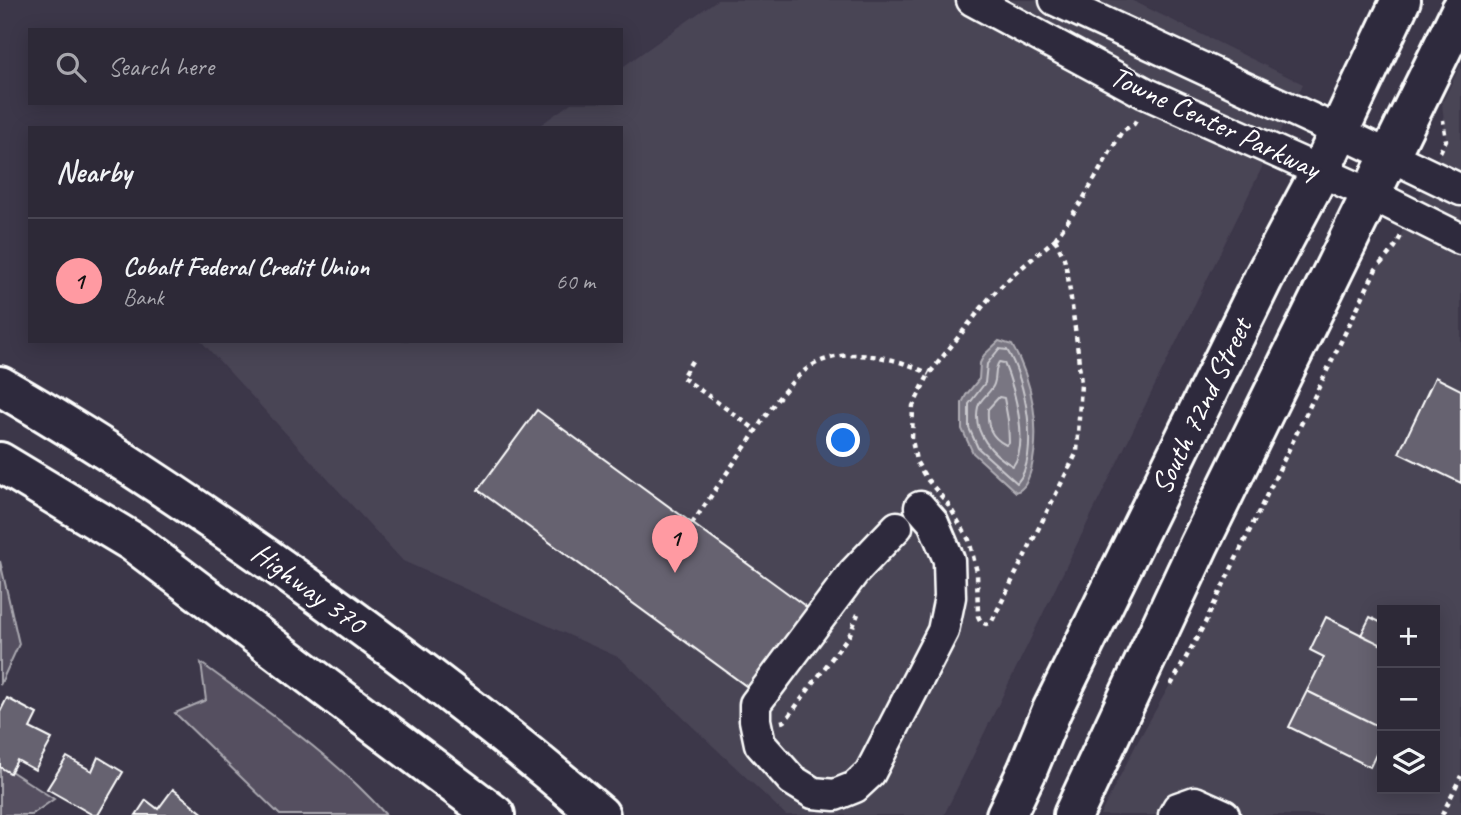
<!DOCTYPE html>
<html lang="en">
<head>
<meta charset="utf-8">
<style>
  :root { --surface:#2d2937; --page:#393542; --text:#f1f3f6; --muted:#a7a6ad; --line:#484552; --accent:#ff9aa2 }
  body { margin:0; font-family:Caveat,sans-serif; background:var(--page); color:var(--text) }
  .controls { position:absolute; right:21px; bottom:21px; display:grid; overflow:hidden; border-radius:0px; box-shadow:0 4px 18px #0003 }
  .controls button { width:63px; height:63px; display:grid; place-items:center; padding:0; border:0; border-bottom:2px solid var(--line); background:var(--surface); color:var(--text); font:35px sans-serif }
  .you { position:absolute; left:844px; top:441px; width:24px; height:24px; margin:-18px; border:5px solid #fff; border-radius:50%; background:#1a73e8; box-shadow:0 0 0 10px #1a73e833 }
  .badge { display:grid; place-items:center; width:46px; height:46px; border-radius:50%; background:var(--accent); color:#111; font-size:23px; font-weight:700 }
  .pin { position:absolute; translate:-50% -58px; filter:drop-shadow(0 2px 4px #0008) }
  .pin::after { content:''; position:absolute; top:37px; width:24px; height:21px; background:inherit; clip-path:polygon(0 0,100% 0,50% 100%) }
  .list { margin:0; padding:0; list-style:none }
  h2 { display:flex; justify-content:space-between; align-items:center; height:91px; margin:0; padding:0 28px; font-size:30px }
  h2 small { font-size:23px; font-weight:400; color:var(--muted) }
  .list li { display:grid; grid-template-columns:46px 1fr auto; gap:21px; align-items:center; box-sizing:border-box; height:126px; padding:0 28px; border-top:2px solid var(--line) }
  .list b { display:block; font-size:26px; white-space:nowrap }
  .list p { margin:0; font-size:23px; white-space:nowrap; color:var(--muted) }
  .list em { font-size:23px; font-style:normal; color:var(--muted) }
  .icon { flex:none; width:38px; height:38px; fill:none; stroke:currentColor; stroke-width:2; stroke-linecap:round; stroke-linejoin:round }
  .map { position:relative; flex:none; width:1461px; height:815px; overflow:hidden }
  .search { position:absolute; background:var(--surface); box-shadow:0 4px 18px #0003; left:28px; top:28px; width:595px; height:77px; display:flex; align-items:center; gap:18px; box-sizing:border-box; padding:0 24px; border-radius:0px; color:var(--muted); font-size:26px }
  .panel { position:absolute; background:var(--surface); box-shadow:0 4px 18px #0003; left:28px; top:126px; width:595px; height:217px; border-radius:0px }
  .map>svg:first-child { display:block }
  .built { fill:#494455; fill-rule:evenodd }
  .green { fill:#555060; stroke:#aaa8b0; stroke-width:2 }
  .water { fill:#797682; stroke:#afadb4; stroke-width:2 }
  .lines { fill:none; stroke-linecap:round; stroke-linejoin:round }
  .shore { stroke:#c9c8cd; stroke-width:2 }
  .building { fill:#666270; stroke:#fff; stroke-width:2 }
  .minor-casing { stroke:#fff; stroke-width:35 }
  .major-casing { stroke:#fff; stroke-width:44 }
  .highway-casing { stroke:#fff; stroke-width:44 }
  .path { stroke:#fff; stroke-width:4.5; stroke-dasharray:5 5; stroke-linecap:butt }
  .minor { stroke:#2f2a3d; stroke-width:30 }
  .major { stroke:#2f2a3d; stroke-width:38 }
  .highway { stroke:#2f2a3d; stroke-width:38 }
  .labels { text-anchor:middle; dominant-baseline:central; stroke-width:5; stroke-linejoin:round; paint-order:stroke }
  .street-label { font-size:30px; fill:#fff; stroke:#2f2a3d }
</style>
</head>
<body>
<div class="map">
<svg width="1461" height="815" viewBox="0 0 1461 815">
  <rect width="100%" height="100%" fill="#3c3749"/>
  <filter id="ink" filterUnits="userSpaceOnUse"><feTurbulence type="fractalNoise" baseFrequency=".0143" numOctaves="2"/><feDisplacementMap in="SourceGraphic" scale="14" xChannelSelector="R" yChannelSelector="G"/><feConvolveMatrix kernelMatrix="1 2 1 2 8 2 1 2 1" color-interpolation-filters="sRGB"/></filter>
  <g filter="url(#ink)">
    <path class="built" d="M717,0h414l172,84 -359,731h-158l-166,-157 -217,-97 -202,-220h420v-213h-85l35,-25h50v-35z
      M1461,64v751h-361l38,-74 67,-118 171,-354 19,-22 51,-107 -4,-37zM1382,610h53v179h-53z"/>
    <path class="green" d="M0,561l19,83 -19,41z
      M201,663c64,47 132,92 185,152h-106l-105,-102 31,-13z
      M0,764l54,35 -23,16h-31z"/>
    <path class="water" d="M999,341l13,4c21,36 29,84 19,125 -3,9 -5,18 -15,22l-43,-39 -11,-24v-26l4,-8 13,-16 1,-16 4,-8z"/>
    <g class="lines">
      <path class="shore" d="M999,349l8,1c18,28 34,106 10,133l-39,-35 -9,-20v-24l16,-21 2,-19z
        M999,362l5,1c10,24 26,81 9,103 -20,-11 -41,-33 -35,-59 2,-9 13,-14 16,-23 3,-8 0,-15 5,-22z
        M999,397l5,1 4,22 1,22 -3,3c-16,-8 -19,-19 -18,-36z"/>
    </g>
    <path class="building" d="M1435,377l26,13v93l-62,-30z
      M537,410l290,212 -59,80 -290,-212z
      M1326,617l56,28v83l-75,-37 17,-34 -14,-7z
      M1370,617l12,6v22l-21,-10z
      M1307,691l75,37v14l-12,25 -81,-40z
      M7,698l30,16 -7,14 22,11 -17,31 -18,-10 -7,13 -10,-6v-55z
      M67,757l25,14 6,-14 25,15 -25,43h-5l-46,-26z
      M173,789l32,26h-69l10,-15 12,9z"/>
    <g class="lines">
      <g class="minor-casing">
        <path id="minor" d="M972,0l173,93 226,101 90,45
          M1055,0l283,131 123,59
          M897,527l-43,45 -99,132v16l5,24 32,36 21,13 22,2 20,-8 15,-14 73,-142 7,-34 -1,-37 -16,-38 -13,-15
          M1174,815l4,-7 17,-6 29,13"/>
      </g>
      <g class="major-casing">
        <path id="major" d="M1006,815l21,-44 25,-61 211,-431 57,-107 81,-172
          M1073,815l126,-270 262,-535"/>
      </g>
      <g class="highway-casing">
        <path id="highway" d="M0,386c98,56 193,120 285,185 109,77 214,157 315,244
          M0,462l133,80 362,273"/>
      </g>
      <path class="path" d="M1440,152l6,-12 -3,-20
        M1055,239l9,19 4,19 9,66 4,41 -4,68 -85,169 -6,3 -5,-2 -3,-6 -1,-44 -8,-32 -21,-36 -22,-26 -10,-17 -4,-22 1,-33 16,-32 62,-78 21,-20z
        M1055,239l27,-38 40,-70 12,-7 4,-7
        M692,361l-10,16 74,53
        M692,524c19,-28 38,-56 58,-84 15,-24 31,-49 53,-68 32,-28 91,-17 126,2
        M1171,685l34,-62 171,-354 19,-22 6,-11
        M781,722l4,-1 65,-87 8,-20
        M1442,815l19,-39"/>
      <use href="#minor" class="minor"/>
      <use href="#major" class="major"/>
      <use href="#highway" class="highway"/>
    </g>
  </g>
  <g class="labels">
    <g class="street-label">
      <text transform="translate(1215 122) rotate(25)">Towne Center Parkway</text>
      <text transform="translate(1201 406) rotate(-64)">South 72nd Street</text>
      <text transform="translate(309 588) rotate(36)">Highway 370</text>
    </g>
  </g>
</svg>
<div class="controls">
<button>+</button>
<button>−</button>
<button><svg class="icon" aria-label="layers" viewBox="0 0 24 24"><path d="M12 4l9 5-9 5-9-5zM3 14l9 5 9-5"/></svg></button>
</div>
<div class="you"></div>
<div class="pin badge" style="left:675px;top:573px">1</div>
<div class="search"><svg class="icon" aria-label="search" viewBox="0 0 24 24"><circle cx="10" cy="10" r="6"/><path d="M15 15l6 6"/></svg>Search here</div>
<section class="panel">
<h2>Nearby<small></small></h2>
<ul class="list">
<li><span class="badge">1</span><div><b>Cobalt Federal Credit Union</b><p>Bank</p></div><em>60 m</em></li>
</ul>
</section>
</div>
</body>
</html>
